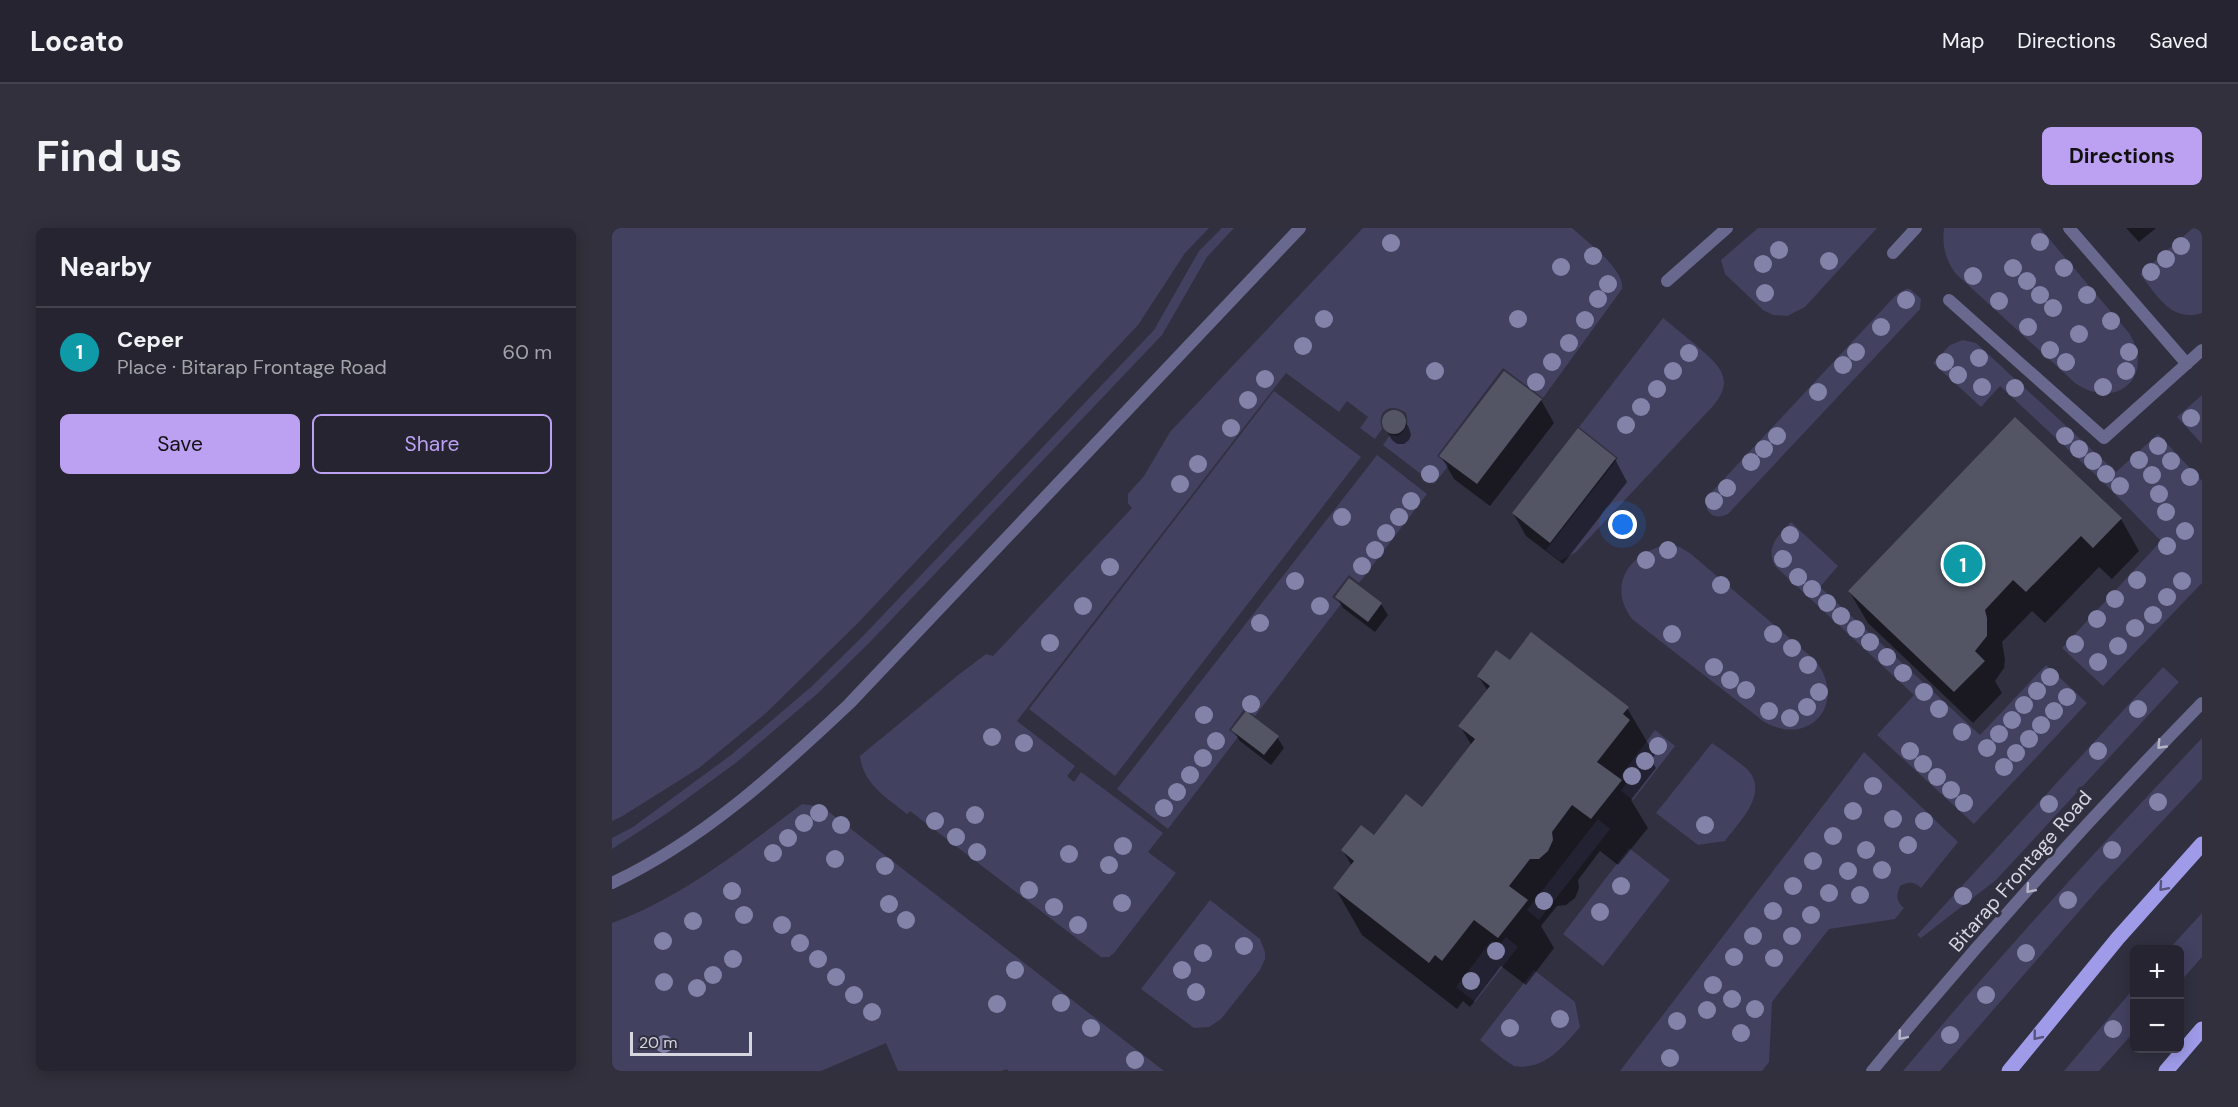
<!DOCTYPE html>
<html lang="en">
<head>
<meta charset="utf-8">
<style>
  :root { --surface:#252430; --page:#31303c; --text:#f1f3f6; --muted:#a3a4ab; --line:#42414c; --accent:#bca0f2 }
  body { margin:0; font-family:"DM Sans",sans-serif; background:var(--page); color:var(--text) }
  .controls { position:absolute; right:18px; bottom:18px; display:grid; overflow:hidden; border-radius:9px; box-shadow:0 3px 15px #0003 }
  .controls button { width:54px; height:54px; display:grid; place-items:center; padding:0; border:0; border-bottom:2px solid var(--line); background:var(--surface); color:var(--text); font:30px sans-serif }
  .scale { position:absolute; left:18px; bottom:15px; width:122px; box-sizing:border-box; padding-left:6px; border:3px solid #d6d6e0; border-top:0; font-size:16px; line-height:21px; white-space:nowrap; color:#d6d6e0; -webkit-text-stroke:4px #313040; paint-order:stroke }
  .you { position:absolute; left:1011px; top:297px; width:21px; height:21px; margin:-15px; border:4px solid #fff; border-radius:50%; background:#1a73e8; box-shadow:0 0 0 9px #1a73e833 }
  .badge { display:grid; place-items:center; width:39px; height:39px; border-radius:50%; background:var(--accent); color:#fff; font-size:20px; font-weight:700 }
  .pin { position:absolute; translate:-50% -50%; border:3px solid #fff; box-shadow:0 2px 6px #0006 }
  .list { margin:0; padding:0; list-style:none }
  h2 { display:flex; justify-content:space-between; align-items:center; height:78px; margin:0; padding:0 24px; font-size:26px }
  h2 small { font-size:20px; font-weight:400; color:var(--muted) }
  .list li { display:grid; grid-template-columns:39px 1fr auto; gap:18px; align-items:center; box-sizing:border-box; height:90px; padding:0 24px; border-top:2px solid var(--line) }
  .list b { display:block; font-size:22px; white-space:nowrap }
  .list p { margin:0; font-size:20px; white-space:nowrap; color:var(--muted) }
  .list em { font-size:20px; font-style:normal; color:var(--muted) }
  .actions { display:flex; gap:12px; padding:18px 24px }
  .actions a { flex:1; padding:14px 0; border:2px solid var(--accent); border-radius:9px; text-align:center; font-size:21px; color:var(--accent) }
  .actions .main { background:var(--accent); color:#111 }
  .map { position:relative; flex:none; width:1590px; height:843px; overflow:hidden; border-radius:9px }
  header { display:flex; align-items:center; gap:36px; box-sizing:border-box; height:84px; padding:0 30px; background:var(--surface); border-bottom:2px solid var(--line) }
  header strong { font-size:28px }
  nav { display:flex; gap:33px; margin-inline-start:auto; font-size:21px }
  .intro { display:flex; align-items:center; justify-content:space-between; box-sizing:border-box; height:144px; padding:0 36px }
  h1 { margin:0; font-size:42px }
  .button { padding:15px 27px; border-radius:9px; background:var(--accent); color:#111; font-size:21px; font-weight:700 }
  main { display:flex; gap:36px; padding:0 36px }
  aside { flex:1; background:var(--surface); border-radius:9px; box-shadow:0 3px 15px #0003 }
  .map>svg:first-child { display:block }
  .green { fill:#424160 }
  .shadow { fill:#0007 }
  .building { fill:#535464 }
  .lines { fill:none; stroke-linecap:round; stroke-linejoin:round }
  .lane { stroke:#69688e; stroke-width:12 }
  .street { stroke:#69688e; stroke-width:12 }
  .primary { stroke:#9f9be9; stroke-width:15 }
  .tree { fill:#8382a9 }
  .oneway { stroke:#b5b5c7 }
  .oneway2 { stroke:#58557b }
  .labels { text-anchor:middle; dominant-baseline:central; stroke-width:6; stroke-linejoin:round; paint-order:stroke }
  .street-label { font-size:20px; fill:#d6d6e0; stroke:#313040 }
</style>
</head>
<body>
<header>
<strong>Locato</strong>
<nav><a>Map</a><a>Directions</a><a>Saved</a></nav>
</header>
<div class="intro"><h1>Find us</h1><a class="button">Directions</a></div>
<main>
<aside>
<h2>Nearby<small></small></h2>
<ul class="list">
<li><span class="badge" style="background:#0f9aa8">1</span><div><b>Ceper</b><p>Place · Bitarap Frontage Road</p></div><em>60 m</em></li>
</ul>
<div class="actions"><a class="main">Save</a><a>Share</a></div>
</aside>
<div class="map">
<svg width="1590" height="843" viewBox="0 0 1590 843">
  <rect width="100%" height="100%" fill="#313040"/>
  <path class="green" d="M0,0h597l-24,25 -47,72 -280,298 -92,90 -67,55 -78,49 -9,4z
    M610,0h12l-27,29 -45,78 -292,307 -53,52 -80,68 -71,52 -54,35v-11l21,-11 98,-72 80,-68 53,-52 290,-305 45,-79z
    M751,0h209c14,13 53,41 50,61l-79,109 -40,-30 -66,88 12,9 -15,19 -51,-39 7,-10 8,1c9,-7 11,-12 8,-23 -15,-11 -30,-3 -24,16l-7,10 -15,-11 8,-11 -21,-16 -8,11 -53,-39 -269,348 58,45 -8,10 7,6 7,-10 82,61 -15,19 28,21 -62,80 -5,4h-8l-191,-146 -3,3c-20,-16 -44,-30 -47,-58l97,-80 29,-22 7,2 139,-148 -4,-5v-9l16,-18 26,-44z
    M1146,0h119l-72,79 -18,9 -14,-1 -10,-5 -38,-36 -4,-14z
    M1332,0h96l89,105c27,43 -12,79 -54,50l-120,-110c-10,-15 -13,-27 -11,-45z
    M1581,0h9v85c-31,10 -45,-18 -62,-39z
    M1294,61h4l11,10 -1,10 -192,205c-14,7 -26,-2 -20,-18l188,-201z
    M1051,90c11,9 22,18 33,27 21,19 41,33 17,61l-137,146 -16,9 -14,-11 72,-92 -39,-31z
    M1351,112l13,3 140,129 42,-38 44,47v102l-99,103 -41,-38 99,-107 -57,-58 -104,-97 -19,21 -48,-44 17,-18z
    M662,163l87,66 -246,319 -86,-67z
    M1590,167v49l-25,-27z
    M765,227l50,39 -68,89 -10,-8 -17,22 9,7 -86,112 -10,-8 -16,22 9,7 -70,92 -51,-40z
    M1179,294l47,44 -18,21 160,148 66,-70 41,38 -113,121 -97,-89 37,-40 -139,-129c-10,-19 3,-30 16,-44z
    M1054,317l14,2 11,7 124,106c34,43 -6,89 -52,61l-131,-102c-25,-33 -3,-66 34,-74z
    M1551,439l16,15 -183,198 -75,58 -4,-3z
    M1043,502l20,16 -42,54 -12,-9 6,-9 -7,-5z
    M1590,510v41l-100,106 -162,186h-37c96,-115 197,-225 299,-333z
    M1100,515c11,8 23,16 34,25 25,24 -7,54 -21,73l-27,4 -42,-32z
    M1252,524l94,90 -37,46c-7,-7 -13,-6 -21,-2 -4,10 -4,15 4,22l-9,11 -66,10 -57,73 -3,60 -7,9h-142z
    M190,576l15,2 12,6 335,259h-156l-1,-2 -6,2h-103l-12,-28 -65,28h-209v-148c71,-26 130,-74 190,-119z
    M986,591l12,10 -71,91 -12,-10z
    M1017,620l41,32 -67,86 -40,-32z
    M598,672l50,39 5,13v7l-5,11 -39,49 -12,8 -15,1 -53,-39z
    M1590,685v44l-22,25v-32l-11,-1z
    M894,709l12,10 -43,55 -19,-15 35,-46 8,5z
    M922,742l41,32 5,25c-16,19 -36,44 -66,39 -12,-7 -23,-17 -34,-26z
    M1522,760v44l-35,39h-35z"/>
  <path class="shadow" d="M1514,0h30l-17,14z
    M929,172l13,23 -64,83 -36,-27 -13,-23z
    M779,184h6l5,4 7,12 2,7 -2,5 -5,4h-7l-5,-4 -7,-12 -2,-6 3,-6z
    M1003,231l12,23 -64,82 -37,-28 -13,-23z
    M1509,291l18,32 -27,28 -13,-12 -54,56 -13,-12 -30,31 3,18 -1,8 -9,13 7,12 -29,30 -105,-100 -19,-32z
    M725,369l44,7 7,11 -13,17 -32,-24z
    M898,434l117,46 28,47 -4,4 5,9 -25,32 17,28 -30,37 -18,-14 -22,29 1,8 -4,10 -9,7 -9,1 -16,20 13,22 -28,37 -25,-19 -31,41 -7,-6 -6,8 -95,-74 -27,-47 17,-22 -9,-15 31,-14 49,-28 49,-63 -12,-20 28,-35 -10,-15z
    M621,502l44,7 7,11 -13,17 -31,-24z"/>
  <path class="building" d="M892,143l38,28 -65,85 -38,-28z
    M770 194a12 12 0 1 1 24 0a12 12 0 1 1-24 0Z
    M1403,189l107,101 -29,30 -12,-12 -55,56 -13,-12 -28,30 2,8v18l-12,15 10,10 -31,31 -106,-101z
    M966,200l38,30 -66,85 -38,-30z
    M737,350l33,25 -14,19 -33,-25z
    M919,404l98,75 -6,7 7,6 -33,42 25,18 -31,39 -19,-14 -20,27 1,8 -5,11 -9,8h-9l-21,27 19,14 -30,38 -24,-18 -32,41 -7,-6 -6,8 -96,-75 21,-27 -13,-11 20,-25 13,10 32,-41 16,13 53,-68 -17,-13 32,-40 -13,-10 19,-26 14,10z
    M634,483l33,25 -15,19 -33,-25z"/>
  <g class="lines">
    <path class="lane" d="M1457,0l118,136
      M1281,25l23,-25
      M1055,53l60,-53
      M1337,72l155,138 98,-88"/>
    <path class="street" d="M0,655c91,-43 165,-111 237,-179l451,-476
      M1260,843c105,-127 215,-250 330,-368"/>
    <path class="primary" d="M1397,843l109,-133 84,-94
      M1554,843l36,-42"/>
  </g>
  <g class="tree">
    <circle cx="1428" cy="14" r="9"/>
    <circle cx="779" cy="15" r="9"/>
    <circle cx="1569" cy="18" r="9"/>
    <circle cx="1167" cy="22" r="9"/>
    <circle cx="981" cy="28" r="9"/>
    <circle cx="1554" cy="31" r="9"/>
    <circle cx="1217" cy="33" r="9"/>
    <circle cx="1151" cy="36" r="9"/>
    <circle cx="949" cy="39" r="9"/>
    <circle cx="1401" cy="40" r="9"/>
    <circle cx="1452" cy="40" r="9"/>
    <circle cx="1539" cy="44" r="9"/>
    <circle cx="1361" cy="48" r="9"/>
    <circle cx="1415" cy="53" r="9"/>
    <circle cx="996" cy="56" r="9"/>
    <circle cx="1153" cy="65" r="9"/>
    <circle cx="1428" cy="67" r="9"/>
    <circle cx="1475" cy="67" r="9"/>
    <circle cx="986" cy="71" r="9"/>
    <circle cx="1294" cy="72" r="9"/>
    <circle cx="1387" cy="73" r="9"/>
    <circle cx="1441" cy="80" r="9"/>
    <circle cx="712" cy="91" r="9"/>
    <circle cx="906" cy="91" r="9"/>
    <circle cx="973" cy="92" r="9"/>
    <circle cx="1499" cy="93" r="9"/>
    <circle cx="1269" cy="99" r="9"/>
    <circle cx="1416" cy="99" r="9"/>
    <circle cx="1467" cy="106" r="9"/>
    <circle cx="957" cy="115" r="9"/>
    <circle cx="691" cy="118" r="9"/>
    <circle cx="1438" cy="122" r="9"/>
    <circle cx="1244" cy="124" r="9"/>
    <circle cx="1517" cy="124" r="9"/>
    <circle cx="1077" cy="125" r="9"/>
    <circle cx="1367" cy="130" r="9"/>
    <circle cx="940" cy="134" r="9"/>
    <circle cx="1333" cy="134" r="9"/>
    <circle cx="1454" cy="134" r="9"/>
    <circle cx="1231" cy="137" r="9"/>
    <circle cx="823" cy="143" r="9"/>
    <circle cx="1061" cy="143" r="9"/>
    <circle cx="1514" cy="143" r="9"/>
    <circle cx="1346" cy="147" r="9"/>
    <circle cx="653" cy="151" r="9"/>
    <circle cx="924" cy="154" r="9"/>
    <circle cx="1370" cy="159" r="9"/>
    <circle cx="1491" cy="159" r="9"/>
    <circle cx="1403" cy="160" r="9"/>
    <circle cx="1045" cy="161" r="9"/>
    <circle cx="1206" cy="164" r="9"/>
    <circle cx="636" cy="172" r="9"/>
    <circle cx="1029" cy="179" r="9"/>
    <circle cx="1579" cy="190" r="9"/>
    <circle cx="1014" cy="197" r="9"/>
    <circle cx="619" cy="200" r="9"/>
    <circle cx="1165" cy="208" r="9"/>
    <circle cx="1453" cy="208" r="9"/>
    <circle cx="1546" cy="218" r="9"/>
    <circle cx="1152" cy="221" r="9"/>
    <circle cx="1467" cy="221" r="9"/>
    <circle cx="1527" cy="232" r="9"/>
    <circle cx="1481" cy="233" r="9"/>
    <circle cx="1559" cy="233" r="9"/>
    <circle cx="1139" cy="234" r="9"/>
    <circle cx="586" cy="236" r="9"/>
    <circle cx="818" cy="246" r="9"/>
    <circle cx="1494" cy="246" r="9"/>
    <circle cx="1540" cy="247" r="9"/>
    <circle cx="1578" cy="249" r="9"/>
    <circle cx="568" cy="256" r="9"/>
    <circle cx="1508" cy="258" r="9"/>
    <circle cx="1115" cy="260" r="9"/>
    <circle cx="1547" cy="266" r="9"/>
    <circle cx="799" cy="273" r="9"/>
    <circle cx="1102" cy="273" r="9"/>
    <circle cx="1554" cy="284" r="9"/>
    <circle cx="730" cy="289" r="9"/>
    <circle cx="787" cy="289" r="9"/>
    <circle cx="1573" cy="303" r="9"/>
    <circle cx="774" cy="305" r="9"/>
    <circle cx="1178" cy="307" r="9"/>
    <circle cx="1555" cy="318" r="9"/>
    <circle cx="763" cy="322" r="9"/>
    <circle cx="1056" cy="322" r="9"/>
    <circle cx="1171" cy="331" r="9"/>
    <circle cx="1034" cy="332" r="9"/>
    <circle cx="750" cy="338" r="9"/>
    <circle cx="498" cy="339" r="9"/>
    <circle cx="1186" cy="349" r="9"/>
    <circle cx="1525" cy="352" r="9"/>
    <circle cx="683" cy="353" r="9"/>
    <circle cx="1570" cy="353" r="9"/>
    <circle cx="1109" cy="357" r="9"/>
    <circle cx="1200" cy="361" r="9"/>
    <circle cx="1555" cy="369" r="9"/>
    <circle cx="1503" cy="371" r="9"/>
    <circle cx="1215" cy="375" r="9"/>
    <circle cx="471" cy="378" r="9"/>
    <circle cx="708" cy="378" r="9"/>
    <circle cx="1541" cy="387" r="9"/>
    <circle cx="1229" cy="388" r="9"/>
    <circle cx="1485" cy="391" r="9"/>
    <circle cx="648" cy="395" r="9"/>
    <circle cx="1523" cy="400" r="9"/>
    <circle cx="1244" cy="401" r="9"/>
    <circle cx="1060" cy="406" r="9"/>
    <circle cx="1161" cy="406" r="9"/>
    <circle cx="1258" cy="414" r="9"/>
    <circle cx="438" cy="415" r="9"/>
    <circle cx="1463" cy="416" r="9"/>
    <circle cx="1506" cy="418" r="9"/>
    <circle cx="1180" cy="420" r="9"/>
    <circle cx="1275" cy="429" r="9"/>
    <circle cx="1486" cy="434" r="9"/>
    <circle cx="1196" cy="437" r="9"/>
    <circle cx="1102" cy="439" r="9"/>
    <circle cx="1291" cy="445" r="9"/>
    <circle cx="1438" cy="449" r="9"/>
    <circle cx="1118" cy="452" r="9"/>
    <circle cx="1134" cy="462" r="9"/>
    <circle cx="1425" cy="463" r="9"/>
    <circle cx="1207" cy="464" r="9"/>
    <circle cx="1312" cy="464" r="9"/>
    <circle cx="1455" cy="469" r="9"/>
    <circle cx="639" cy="476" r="9"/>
    <circle cx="1412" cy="477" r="9"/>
    <circle cx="1195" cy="479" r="9"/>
    <circle cx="1327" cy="481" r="9"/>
    <circle cx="1526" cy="481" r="9"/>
    <circle cx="1157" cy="483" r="9"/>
    <circle cx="1442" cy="483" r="9"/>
    <circle cx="592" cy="487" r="9"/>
    <circle cx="1178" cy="490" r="9"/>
    <circle cx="1400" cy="492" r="9"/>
    <circle cx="1429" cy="497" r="9"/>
    <circle cx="1350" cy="504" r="9"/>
    <circle cx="1387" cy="506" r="9"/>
    <circle cx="380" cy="509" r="9"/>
    <circle cx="1417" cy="511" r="9"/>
    <circle cx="604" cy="513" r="9"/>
    <circle cx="412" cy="515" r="9"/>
    <circle cx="1046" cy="518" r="9"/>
    <circle cx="1375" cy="520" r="9"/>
    <circle cx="1298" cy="523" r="9"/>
    <circle cx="1486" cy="523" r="9"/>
    <circle cx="1404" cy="525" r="9"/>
    <circle cx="591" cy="530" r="9"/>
    <circle cx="1033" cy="533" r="9"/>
    <circle cx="1311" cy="536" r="9"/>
    <circle cx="1392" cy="539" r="9"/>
    <circle cx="578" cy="547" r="9"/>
    <circle cx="1020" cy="548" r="9"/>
    <circle cx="1325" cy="549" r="9"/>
    <circle cx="1261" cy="558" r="9"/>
    <circle cx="1339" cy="562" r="9"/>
    <circle cx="565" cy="564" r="9"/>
    <circle cx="1546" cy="574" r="9"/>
    <circle cx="1352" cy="575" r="9"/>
    <circle cx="1437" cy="576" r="9"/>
    <circle cx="552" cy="580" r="9"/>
    <circle cx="1241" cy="583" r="9"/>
    <circle cx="207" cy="585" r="9"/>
    <circle cx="363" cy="587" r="9"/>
    <circle cx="1281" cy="591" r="9"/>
    <circle cx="323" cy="593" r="9"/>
    <circle cx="1312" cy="593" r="9"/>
    <circle cx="192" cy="595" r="9"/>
    <circle cx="229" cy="597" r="9"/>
    <circle cx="1093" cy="597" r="9"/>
    <circle cx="1221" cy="608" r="9"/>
    <circle cx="344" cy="609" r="9"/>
    <circle cx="176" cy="610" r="9"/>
    <circle cx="1296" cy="617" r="9"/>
    <circle cx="511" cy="618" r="9"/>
    <circle cx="1254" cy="622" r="9"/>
    <circle cx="1500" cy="622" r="9"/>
    <circle cx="365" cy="624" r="9"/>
    <circle cx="161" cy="625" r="9"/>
    <circle cx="457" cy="626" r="9"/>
    <circle cx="223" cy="631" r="9"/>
    <circle cx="1201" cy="633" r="9"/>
    <circle cx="497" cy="637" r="9"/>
    <circle cx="273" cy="638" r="9"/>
    <circle cx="1270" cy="642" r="9"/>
    <circle cx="1236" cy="643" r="9"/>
    <circle cx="1009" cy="658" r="9"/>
    <circle cx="1181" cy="658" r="9"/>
    <circle cx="417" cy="662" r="9"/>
    <circle cx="120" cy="663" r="9"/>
    <circle cx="1217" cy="665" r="9"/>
    <circle cx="1248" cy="667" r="9"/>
    <circle cx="1351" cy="668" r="9"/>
    <circle cx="1456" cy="672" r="9"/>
    <circle cx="932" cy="673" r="9"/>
    <circle cx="510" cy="675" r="9"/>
    <circle cx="277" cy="676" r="9"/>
    <circle cx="442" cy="679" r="9"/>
    <circle cx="1161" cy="683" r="9"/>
    <circle cx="988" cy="684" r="9"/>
    <circle cx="132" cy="687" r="9"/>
    <circle cx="1199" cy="687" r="9"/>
    <circle cx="294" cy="692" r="9"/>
    <circle cx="81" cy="693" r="9"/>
    <circle cx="170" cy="697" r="9"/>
    <circle cx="466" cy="697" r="9"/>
    <circle cx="1141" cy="708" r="9"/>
    <circle cx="1180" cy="708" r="9"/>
    <circle cx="51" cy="713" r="9"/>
    <circle cx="188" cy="715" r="9"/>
    <circle cx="632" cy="718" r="9"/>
    <circle cx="884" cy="723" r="9"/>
    <circle cx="591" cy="725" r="9"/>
    <circle cx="1414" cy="725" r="9"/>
    <circle cx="1122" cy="729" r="9"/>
    <circle cx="1162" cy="730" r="9"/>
    <circle cx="121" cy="731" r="9"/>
    <circle cx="206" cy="731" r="9"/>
    <circle cx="403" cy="742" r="9"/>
    <circle cx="570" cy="742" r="9"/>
    <circle cx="101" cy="747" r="9"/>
    <circle cx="224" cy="749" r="9"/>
    <circle cx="859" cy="753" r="9"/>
    <circle cx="52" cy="754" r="9"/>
    <circle cx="1101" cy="757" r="9"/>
    <circle cx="85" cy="760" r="9"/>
    <circle cx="584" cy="764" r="9"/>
    <circle cx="242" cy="767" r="9"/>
    <circle cx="1374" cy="767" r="9"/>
    <circle cx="1120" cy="771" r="9"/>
    <circle cx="449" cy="775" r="9"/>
    <circle cx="385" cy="776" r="9"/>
    <circle cx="1143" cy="781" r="9"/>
    <circle cx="1095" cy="782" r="9"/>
    <circle cx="260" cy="784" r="9"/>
    <circle cx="948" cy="791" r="9"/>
    <circle cx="1065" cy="793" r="9"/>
    <circle cx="479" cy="800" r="9"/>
    <circle cx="898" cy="800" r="9"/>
    <circle cx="1501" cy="801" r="9"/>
    <circle cx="1129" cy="805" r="9"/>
    <circle cx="1338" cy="807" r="9"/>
    <circle cx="52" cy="816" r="9"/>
    <circle cx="1058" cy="830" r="9"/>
    <circle cx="523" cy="832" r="9"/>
  </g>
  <defs><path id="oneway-chevron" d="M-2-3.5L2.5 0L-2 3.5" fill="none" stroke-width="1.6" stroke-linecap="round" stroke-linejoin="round" transform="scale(1.5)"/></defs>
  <g class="oneway">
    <use href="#oneway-chevron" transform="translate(1549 517) rotate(134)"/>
    <use href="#oneway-chevron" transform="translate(1418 661) rotate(131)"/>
    <use href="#oneway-chevron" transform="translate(1290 808) rotate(130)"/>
  </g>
  <g class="oneway2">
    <use href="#oneway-chevron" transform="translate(1551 659) rotate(131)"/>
    <use href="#oneway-chevron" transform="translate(1425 808) rotate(129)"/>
  </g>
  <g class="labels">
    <g class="street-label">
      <text transform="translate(1408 643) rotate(-49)">Bitarap Frontage Road</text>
    </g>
  </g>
</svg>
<div class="controls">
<button>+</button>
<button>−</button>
</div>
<div class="scale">20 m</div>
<div class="you"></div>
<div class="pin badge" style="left:1351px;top:336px;background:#0f9aa8">1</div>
</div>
</main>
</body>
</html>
